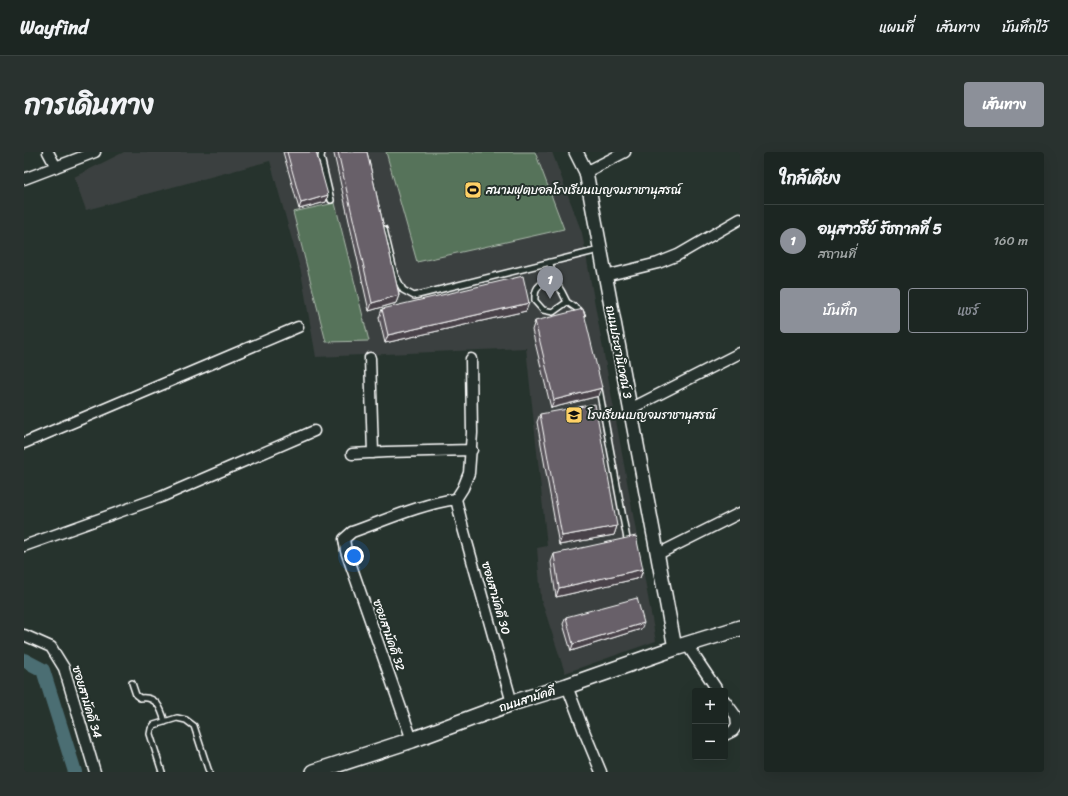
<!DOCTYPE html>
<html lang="th">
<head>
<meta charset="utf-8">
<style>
  :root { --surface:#1c2622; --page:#29322f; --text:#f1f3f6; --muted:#a0a5a5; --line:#3a4340; --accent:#8c9099 }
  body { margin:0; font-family:Sriracha,"Playpen Sans Thai",sans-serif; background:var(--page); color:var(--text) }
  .controls { position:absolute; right:12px; bottom:12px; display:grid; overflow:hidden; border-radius:4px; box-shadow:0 4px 16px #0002 }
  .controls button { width:36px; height:36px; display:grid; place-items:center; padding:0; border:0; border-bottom:1px solid var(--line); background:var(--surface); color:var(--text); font:20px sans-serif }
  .you { position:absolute; left:330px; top:404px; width:14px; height:14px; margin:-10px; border:3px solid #fff; border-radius:50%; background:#1a73e8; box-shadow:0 0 0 6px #1a73e833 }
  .badge { display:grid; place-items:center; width:26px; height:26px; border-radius:50%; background:var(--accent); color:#fff; font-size:13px; font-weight:700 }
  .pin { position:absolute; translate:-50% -33px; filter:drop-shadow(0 1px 2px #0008) }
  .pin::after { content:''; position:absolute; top:21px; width:14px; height:12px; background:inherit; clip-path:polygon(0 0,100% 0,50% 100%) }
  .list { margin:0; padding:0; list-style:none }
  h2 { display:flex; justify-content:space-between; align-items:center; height:52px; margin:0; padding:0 16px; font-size:17px }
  h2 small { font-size:13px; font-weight:400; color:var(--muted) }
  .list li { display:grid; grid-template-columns:26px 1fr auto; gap:12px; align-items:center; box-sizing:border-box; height:72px; padding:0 16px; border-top:1px solid var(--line) }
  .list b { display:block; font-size:15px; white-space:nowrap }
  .list p { margin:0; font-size:13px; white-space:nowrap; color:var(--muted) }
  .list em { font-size:13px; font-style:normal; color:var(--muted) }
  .actions { display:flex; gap:8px; padding:12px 16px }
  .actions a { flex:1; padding:9px 0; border:1px solid var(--accent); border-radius:4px; text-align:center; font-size:14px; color:var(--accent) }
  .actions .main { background:var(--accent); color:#fff }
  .map { position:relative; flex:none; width:716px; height:620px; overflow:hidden; border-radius:4px }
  header { display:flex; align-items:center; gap:24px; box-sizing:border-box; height:56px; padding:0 20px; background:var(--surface); border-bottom:1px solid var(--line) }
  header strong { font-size:19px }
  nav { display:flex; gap:22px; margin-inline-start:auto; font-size:14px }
  .intro { display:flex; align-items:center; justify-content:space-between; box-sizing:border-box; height:96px; padding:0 24px }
  h1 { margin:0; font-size:28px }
  .button { padding:10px 18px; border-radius:4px; background:var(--accent); color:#fff; font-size:14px; font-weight:700 }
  main { display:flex; gap:24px; padding:0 24px }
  aside { flex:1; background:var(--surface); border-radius:4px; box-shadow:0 4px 16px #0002 }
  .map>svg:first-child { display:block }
  .built { fill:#3a403f }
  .green { fill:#57735a; stroke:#abb9ac }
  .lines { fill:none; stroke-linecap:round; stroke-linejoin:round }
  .canal { stroke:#4c6e73; stroke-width:14 }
  .service-casing { stroke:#fff; stroke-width:8 }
  .minor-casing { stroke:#fff; stroke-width:13 }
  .tertiary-casing { stroke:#fff; stroke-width:16 }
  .secondary-casing { stroke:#fff; stroke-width:18 }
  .service { stroke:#26332d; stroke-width:5 }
  .minor { stroke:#26332d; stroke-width:10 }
  .tertiary { stroke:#26332d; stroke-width:13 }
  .secondary { stroke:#26332d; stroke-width:15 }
  .wall { fill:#59535a; stroke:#fff }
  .shaded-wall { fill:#49434a; stroke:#fff }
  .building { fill:#686069; stroke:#fff }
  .labels { text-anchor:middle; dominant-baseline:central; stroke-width:4; stroke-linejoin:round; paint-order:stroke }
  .poi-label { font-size:12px; fill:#fff; stroke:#26332d; text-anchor:start }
  .street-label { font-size:12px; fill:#fff; stroke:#26332d }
</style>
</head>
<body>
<header>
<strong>Wayfind</strong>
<nav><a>แผนที่</a><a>เส้นทาง</a><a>บันทึกไว้</a></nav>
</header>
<div class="intro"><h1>การเดินทาง</h1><a class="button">เส้นทาง</a></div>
<main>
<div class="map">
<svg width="716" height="620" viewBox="0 0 716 620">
  <rect width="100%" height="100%" fill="#26332d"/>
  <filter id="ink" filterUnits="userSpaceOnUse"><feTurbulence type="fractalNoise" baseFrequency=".025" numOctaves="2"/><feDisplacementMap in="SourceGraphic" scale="8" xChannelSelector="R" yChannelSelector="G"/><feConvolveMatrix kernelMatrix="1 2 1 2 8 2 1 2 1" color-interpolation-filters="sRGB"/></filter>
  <g filter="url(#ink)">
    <path class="built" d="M100,0h428l30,81 74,408 -91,32 -24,-74 -4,-51 10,-2 -21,-198 -210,9 -15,-85 -31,-111 -184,49 -12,-33z"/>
    <path class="green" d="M362,0h149l29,77 -147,33z
      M311,51l34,138 -43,1 -33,-130z"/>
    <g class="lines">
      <path class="canal" d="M0,508l19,10 32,102"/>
      <g class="service-casing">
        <path id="service" d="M298,0l-1,5 10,43
          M360,77l11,46 8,15 11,6 185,-46
          M526,110l2,14 10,16 5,10 12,8 3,5
          M528,124c-12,9 -18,10 -17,25l8,9 10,2 14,-10
          M575,237l28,150
          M108,531l4,12 4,3c17,-2 21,10 25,24
          M138,620l-12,-38 1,-5 3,-4 23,-7 9,2 8,6 15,46"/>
      </g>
      <g class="minor-casing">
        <path id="minor" d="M24,0l8,15
          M562,20l39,-20
          M0,27l71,-27
          M581,124l53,-13 20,-8 62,-36
          M346,206l3,95
          M606,257l110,-56
          M0,291l274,-116
          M328,302l34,-2 86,-2
          M432,347l7,29 49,175
          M432,347l7,-11 6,-15 3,-40 -1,-74
          M0,394l137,-49 153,-66
          M634,402l82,-41
          M0,483l27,12 13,21 31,104
          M663,493l31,46
          M543,534l17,45 17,41
          M701,549l11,15 1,9 -4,6 -8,4
          M388,588l-66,-189 -2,-12 8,-7c34,-12 69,-28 104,-33"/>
      </g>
      <g class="tertiary-casing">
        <path id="tertiary" d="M552,0l10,20 89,476"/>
      </g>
      <g class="secondary-casing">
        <path id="secondary" d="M290,620l98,-32 100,-37 55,-17 108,-38 65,-20"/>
      </g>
      <use href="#service" class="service"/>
      <use href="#minor" class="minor"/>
      <use href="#tertiary" class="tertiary"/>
      <use href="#secondary" class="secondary"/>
    </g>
    <path class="wall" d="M259,0h33l10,50 -27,7z
      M311,0h32l32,143 -3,8 -27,8 -35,-157z
      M358,157l144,2 -141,32 -6,-25z
      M511,169l64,75 -48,12 -19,-78z
      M516,262l77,112 -3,9 -55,10 -22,-123z
      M530,402l89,15 -3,9 -84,19 -5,-35z
      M542,465l75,12 -70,22 -8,-27z"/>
    <path class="shaded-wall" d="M304,43l-2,7 -27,7 2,-6z
      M375,143l-3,8 -27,8 3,-8z
      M505,151l-3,8 -141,32 3,-8z
      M578,236l-3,8 -48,12 3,-8z
      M593,374l-3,9 -55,10 3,-9z
      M619,417l-3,9 -84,19 3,-9z
      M620,471l-3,6 -70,22 2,-7z"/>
    <path class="building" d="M263,0h29l12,43 -27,8z
      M314,0h29l32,143 -27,8z
      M499,124l6,27 -141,32 -6,-26z
      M559,157l19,79 -48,12 -19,-79z
      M571,252l22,122 -55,10 -22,-122z
      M612,384l7,33 -84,19 -5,-34z
      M613,446l7,25 -71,21 -7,-27z"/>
  </g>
  <defs>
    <g id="stadium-square" transform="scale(0.9)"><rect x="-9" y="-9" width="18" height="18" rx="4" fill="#ffd166" stroke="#26332d"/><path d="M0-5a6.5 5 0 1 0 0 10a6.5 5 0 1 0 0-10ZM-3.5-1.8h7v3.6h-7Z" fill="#111"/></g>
    <g id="school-square" transform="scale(0.9)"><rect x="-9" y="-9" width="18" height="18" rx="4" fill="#ffd166" stroke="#26332d"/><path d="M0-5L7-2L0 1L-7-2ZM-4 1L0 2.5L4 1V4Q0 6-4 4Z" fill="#111"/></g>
  </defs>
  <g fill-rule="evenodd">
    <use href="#stadium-square" x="449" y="38"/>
    <use href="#school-square" x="550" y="263"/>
  </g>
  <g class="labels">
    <g class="poi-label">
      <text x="462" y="38">สนามฟุตบอลโรงเรียนเบญจมราชานุสรณ์</text>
      <text x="563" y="263">โรงเรียนเบญจมราชานุสรณ์</text>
    </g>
    <g class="street-label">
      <text transform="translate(595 200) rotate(79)">ถนนประชานิเวศน์ 3</text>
      <text transform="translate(472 446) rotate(74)">ซอยสามัคคี 30</text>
      <text transform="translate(365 483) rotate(71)">ซอยสามัคคี 32</text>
      <text transform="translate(503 547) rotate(-18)">ถนนสามัคคี</text>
      <text transform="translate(63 550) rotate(73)">ซอยสามัคคี 34</text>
    </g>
  </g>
</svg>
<div class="controls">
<button>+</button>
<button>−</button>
</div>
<div class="you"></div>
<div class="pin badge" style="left:526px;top:147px">1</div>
</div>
<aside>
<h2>ใกล้เคียง<small></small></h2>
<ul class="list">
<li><span class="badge">1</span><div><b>อนุสาวรีย์ รัชกาลที่ 5</b><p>สถานที่</p></div><em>160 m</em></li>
</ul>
<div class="actions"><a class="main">บันทึก</a><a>แชร์</a></div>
</aside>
</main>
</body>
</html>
